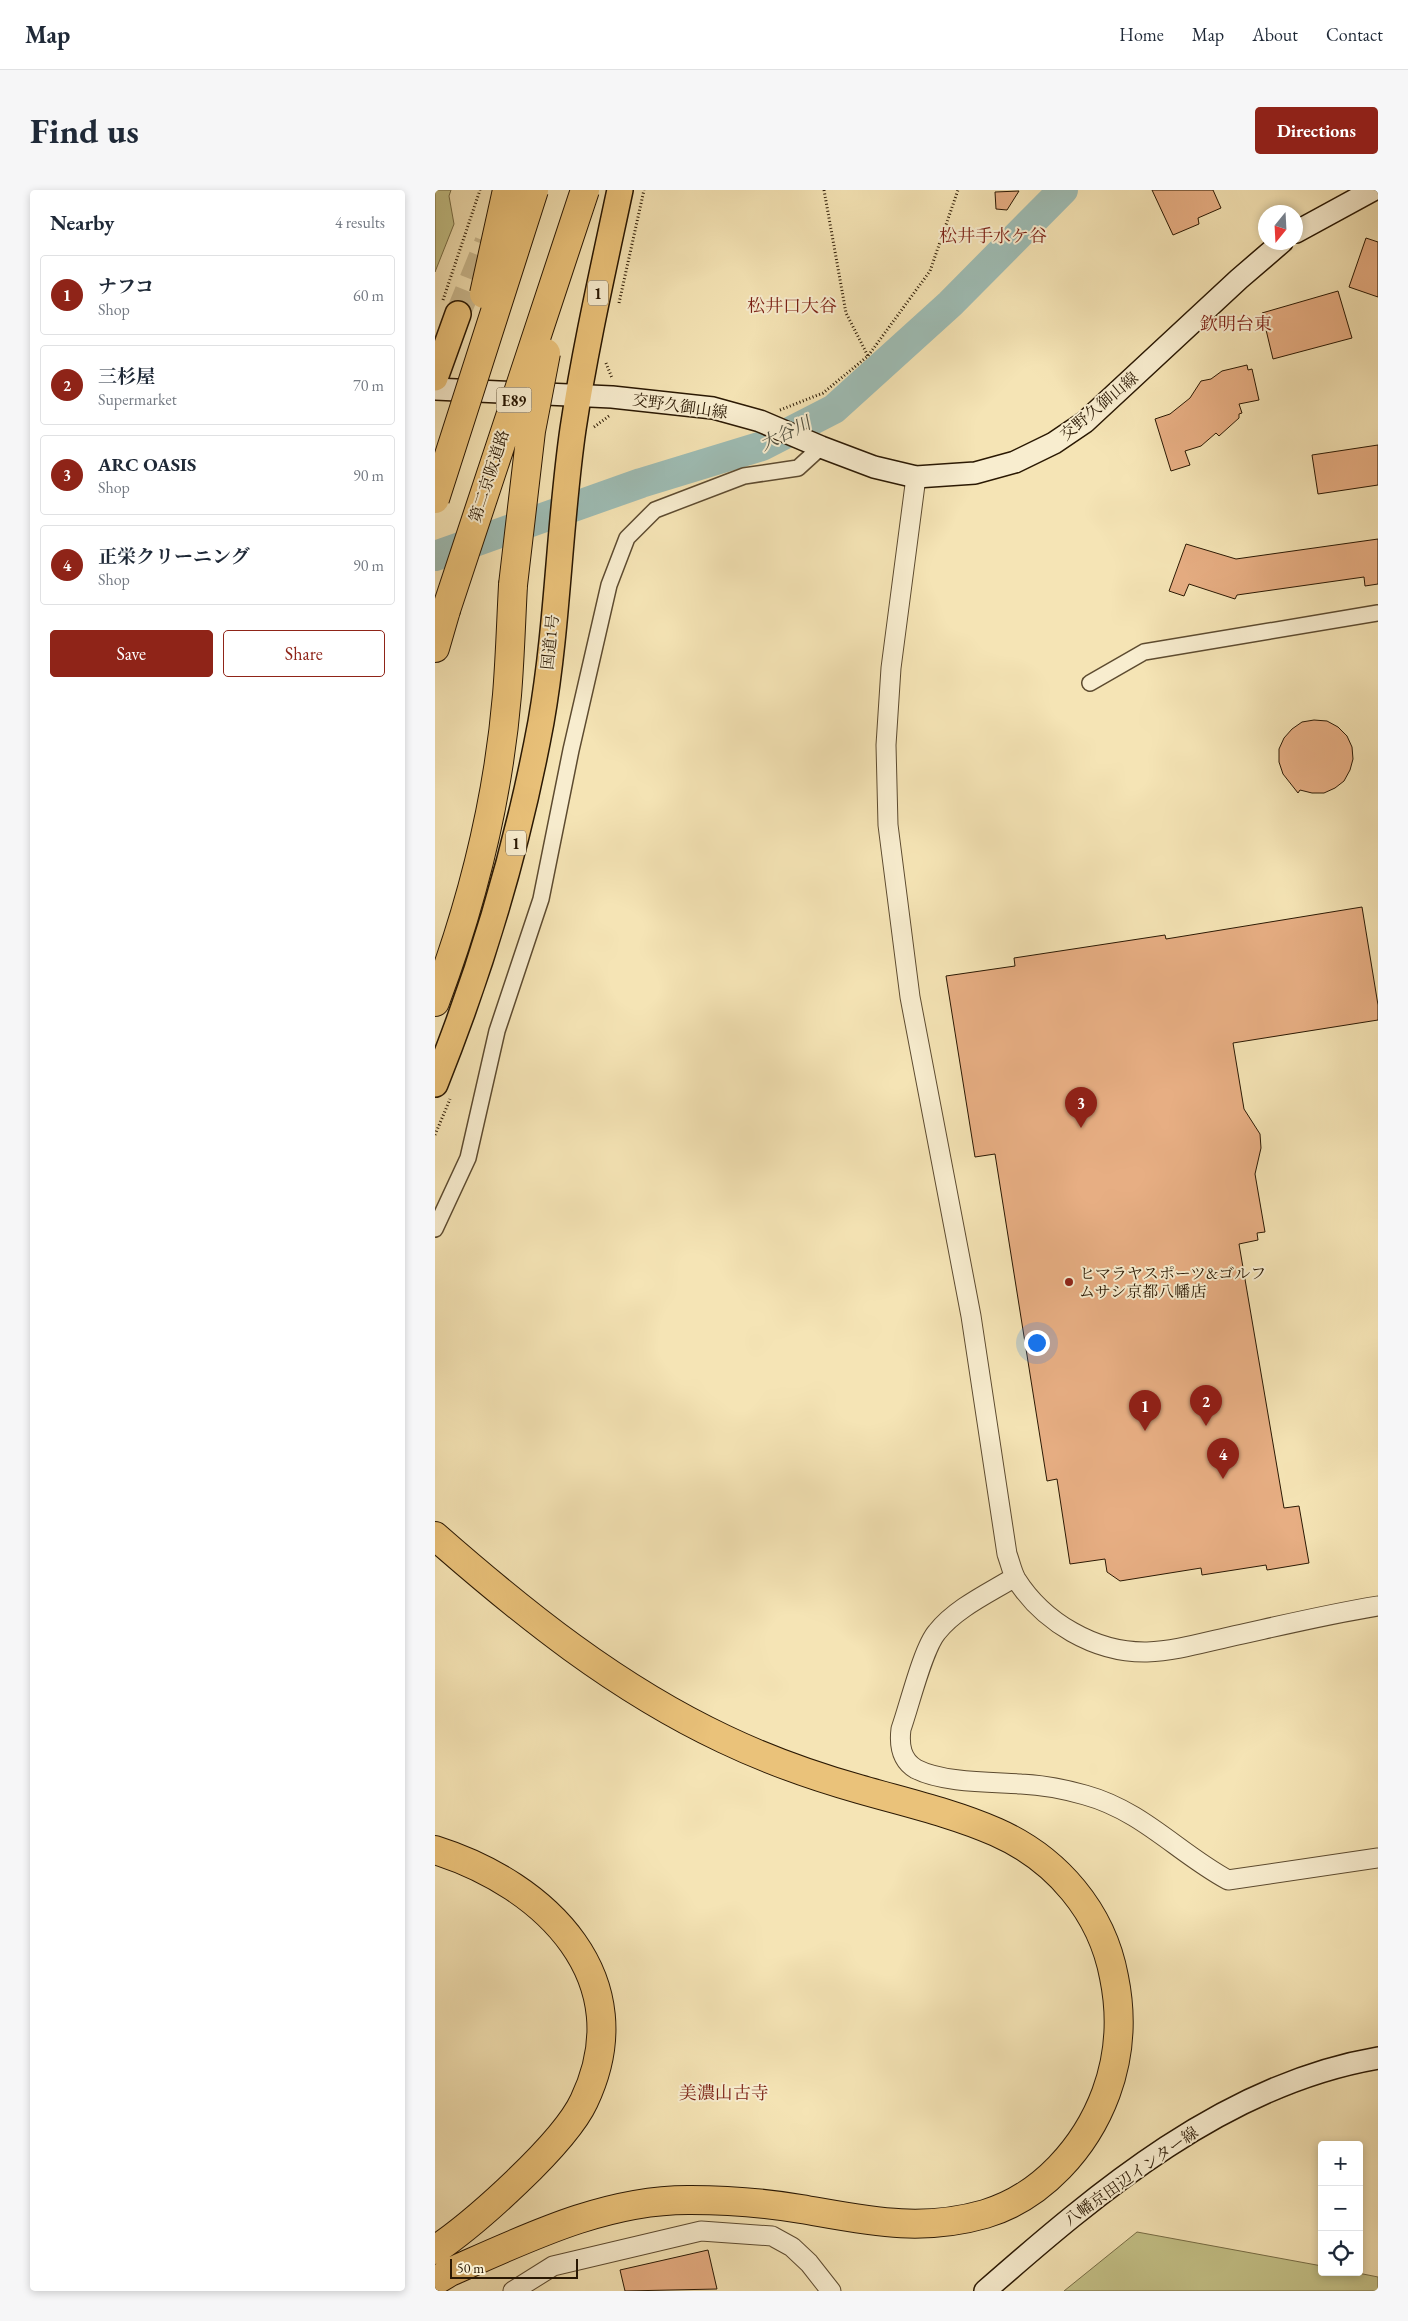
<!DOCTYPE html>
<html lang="en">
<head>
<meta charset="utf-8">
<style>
  :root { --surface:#fff; --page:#f6f6f7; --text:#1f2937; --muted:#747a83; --line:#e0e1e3; --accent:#8f2418 }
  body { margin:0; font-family:"EB Garamond","Noto Serif JP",serif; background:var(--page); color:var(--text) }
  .controls { position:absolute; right:15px; bottom:15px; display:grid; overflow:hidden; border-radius:5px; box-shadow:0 2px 8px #0003 }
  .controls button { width:45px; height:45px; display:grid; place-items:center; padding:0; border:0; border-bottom:1px solid var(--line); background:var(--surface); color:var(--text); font:25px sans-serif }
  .compass { position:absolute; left:823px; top:15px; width:45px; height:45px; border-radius:50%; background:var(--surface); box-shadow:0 2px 8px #0003; rotate:198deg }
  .scale { position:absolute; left:15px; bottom:12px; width:128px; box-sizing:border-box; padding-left:5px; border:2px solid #2a1803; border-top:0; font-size:14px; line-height:18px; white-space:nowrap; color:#2a1803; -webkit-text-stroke:4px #f8edcf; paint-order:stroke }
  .you { position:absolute; left:601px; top:1152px; width:18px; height:18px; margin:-12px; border:4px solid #fff; border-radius:50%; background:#1a73e8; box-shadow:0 0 0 8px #1a73e833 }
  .badge { display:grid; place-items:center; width:32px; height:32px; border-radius:50%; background:var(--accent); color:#fff; font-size:16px; font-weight:700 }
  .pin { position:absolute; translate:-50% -41px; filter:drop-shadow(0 1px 2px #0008) }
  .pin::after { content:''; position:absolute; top:26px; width:18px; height:15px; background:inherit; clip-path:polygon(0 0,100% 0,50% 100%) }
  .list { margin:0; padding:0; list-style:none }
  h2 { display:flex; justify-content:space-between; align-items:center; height:65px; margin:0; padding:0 20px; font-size:21px }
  h2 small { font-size:16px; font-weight:400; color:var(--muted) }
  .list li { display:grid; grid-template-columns:32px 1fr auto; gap:15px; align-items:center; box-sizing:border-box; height:80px; margin:0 10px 10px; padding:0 10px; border:1px solid var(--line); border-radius:5px }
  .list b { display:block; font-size:19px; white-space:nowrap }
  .list p { margin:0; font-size:16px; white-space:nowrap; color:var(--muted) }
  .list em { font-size:16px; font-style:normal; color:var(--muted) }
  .actions { display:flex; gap:10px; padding:15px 20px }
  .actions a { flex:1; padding:11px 0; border:1px solid var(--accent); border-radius:5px; text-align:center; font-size:18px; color:var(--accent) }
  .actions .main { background:var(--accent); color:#fff }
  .icon { flex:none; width:28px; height:28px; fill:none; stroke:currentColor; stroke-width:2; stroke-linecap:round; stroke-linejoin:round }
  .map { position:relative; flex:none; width:943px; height:2101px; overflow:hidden; border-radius:5px }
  header { display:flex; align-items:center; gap:30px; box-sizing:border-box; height:70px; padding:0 25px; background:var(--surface); border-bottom:1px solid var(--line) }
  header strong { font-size:24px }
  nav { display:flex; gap:28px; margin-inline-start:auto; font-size:18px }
  .intro { display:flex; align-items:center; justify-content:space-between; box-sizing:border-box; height:120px; padding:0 30px }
  h1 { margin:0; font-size:35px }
  .button { padding:12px 22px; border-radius:5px; background:var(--accent); color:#fff; font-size:18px; font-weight:700 }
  main { display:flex; gap:30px; padding:0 30px }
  aside { flex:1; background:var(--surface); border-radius:5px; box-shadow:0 2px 8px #0003 }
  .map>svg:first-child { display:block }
  .green { fill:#c4c288; stroke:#776d46 }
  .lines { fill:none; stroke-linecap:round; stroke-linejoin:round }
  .river { stroke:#9ebdb5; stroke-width:30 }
  .building { fill:#e7ae83; stroke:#2a1803 }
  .trunk-tunnel { stroke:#ccbb91; stroke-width:25; stroke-dasharray:25 12; stroke-linecap:butt }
  .minor-casing { stroke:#5d4b30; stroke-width:18 }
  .tertiary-casing { stroke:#5d4b30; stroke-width:21 }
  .secondary-casing { stroke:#2a1803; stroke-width:24 }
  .trunk-casing { stroke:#2a1803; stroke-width:28 }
  .motorway-casing { stroke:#2a1803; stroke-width:30 }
  .path { stroke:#2a1803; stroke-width:3; stroke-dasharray:1 2.5; stroke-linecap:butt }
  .minor { stroke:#f8edcf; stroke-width:15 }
  .tertiary { stroke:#f8edcf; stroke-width:19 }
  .secondary { stroke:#f8edcf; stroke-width:21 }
  .trunk { stroke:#eac27a; stroke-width:25 }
  .motorway { stroke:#eac27a; stroke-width:28 }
  .motorway-bridge-casing { stroke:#2a1803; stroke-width:30; stroke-linecap:butt }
  .motorway-bridge { stroke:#eac27a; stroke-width:28 }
  .poi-dot { fill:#8f2418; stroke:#f8edcf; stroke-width:2 }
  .labels { text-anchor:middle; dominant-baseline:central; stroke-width:4; stroke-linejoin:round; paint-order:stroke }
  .shield { fill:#f8edcf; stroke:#685840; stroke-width:1 }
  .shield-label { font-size:15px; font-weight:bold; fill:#2a1803 }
  .street-label { font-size:16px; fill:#2a1803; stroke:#f8edcf }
  .poi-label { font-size:16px; fill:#2a1803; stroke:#f8edcf; text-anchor:start }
  .neighbourhood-label { font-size:18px; fill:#7a1f14; stroke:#f8edcf }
  .water-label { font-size:18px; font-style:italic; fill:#535241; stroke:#f8edcf }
</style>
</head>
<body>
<header>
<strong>Map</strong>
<nav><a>Home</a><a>Map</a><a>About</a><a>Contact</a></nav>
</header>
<div class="intro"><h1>Find us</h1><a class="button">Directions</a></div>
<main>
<aside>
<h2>Nearby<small>4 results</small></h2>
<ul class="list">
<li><span class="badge">1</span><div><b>ナフコ</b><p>Shop</p></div><em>60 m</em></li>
<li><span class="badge">2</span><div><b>三杉屋</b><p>Supermarket</p></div><em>70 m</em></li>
<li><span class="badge">3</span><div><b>ARC OASIS</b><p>Shop</p></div><em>90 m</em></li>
<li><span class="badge">4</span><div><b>正栄クリーニング</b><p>Shop</p></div><em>90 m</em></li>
</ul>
<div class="actions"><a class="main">Save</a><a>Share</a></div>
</aside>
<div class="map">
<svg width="943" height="2101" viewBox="0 0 943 2101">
  <rect width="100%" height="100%" fill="#f5e4b5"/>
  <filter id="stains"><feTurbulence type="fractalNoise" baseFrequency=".004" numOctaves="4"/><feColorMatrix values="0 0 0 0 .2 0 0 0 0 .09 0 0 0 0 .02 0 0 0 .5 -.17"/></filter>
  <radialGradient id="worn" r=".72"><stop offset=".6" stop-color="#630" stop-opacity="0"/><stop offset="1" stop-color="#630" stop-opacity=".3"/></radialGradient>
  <path class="green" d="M0,0h16l-2,6 5,28 -19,48z
    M702,2042l185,34v6h31l25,5v14h-314z"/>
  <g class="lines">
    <path class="river" d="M0,366l206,-73 121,-37 72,-37 116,-105 113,-114"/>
  </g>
  <path class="building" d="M717,0h61l8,18 -23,10 1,6 -26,11z
    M584,1l-12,19 -11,-1 -1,-17z
    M931,48l12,4v55l-29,-10z
    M903,101l14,47 -79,21 -11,-46z
    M812,175l1,5 4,-1 7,31 -20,4 3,9 -3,1v4l-20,18 -3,-3 -15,13 -16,5 5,14 -19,6 -16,-52 15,-5 20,-16 11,-17 10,-2 11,-8z
    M943,255v40l-60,9 -6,-39z
    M943,349v45l-13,2 -1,-9 -127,18 -2,4 -46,-15 -5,12 -15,-5 17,-47 50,15z
    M879,530l13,1 11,6 9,9 5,11 1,12 -3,11 -6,11 -9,7 -11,5h-12l-12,-3 -2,3 -15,-19 -4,-12v-13l5,-11 8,-9 10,-7z
    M927,717l16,98v15l-145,23 11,66 16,25 1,14 -6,26 10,58 -8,1 1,7 -19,4 45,264 15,-2 10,57 -42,7 -1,-5 -64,10 -1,-7 -81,13 -13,-9 -2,-13 -35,5 -13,-85 -10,2 -52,-327 -20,3 -29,-181 69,-10 -1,-8 151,-23 1,4z
    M273,2060l9,39 -92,2 -5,-21z"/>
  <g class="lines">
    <path class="trunk-tunnel" d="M23,124l29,-72"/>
    <g class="minor-casing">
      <path id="minor" d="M655,493l54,-31 234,-39
        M0,1039l33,-71 29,-127 44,-132 30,-149 38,-165 18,-47 28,-28 89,-34 54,-8 23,-21"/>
    </g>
    <g class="tertiary-casing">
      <path id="tertiary" d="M481,287l-25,191 -5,77 2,80 22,172 61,319 36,238c3,8 5,18 9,25 27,43 79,74 131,73 28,-1 55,-9 82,-15 50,-11 99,-23 149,-31
        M580,1387c-26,16 -59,31 -78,55 -14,16 -28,75 -36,97 -2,16 0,31 15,40 27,14 76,13 105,15 22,1 43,5 64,11 58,16 93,58 143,85l150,-22
        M78,2101l40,-25 148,-35 71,5 20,11 17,16 22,28"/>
    </g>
    <g class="secondary-casing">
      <path id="secondary" d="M861,42l77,-42
        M0,199l177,8 101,11 47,13 61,26 53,20 42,10 59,-4 40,-11 39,-19 31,-21 154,-143 43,-37
        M550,2101c113,-99 240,-207 393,-233"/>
    </g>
    <g class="trunk-casing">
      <path id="trunk" d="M0,188l23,-64
        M0,894c47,-117 83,-238 106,-362 17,-97 18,-196 32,-293 12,-80 30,-159 47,-239"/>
    </g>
    <g class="motorway-casing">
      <path id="motorway" d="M0,458l11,-38
        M0,812c37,-98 63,-202 72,-307 3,-36 4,-73 6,-110
        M0,1346c89,78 181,152 289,203 44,21 89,37 135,50 45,13 94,24 137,43 61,27 106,80 118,145 8,39 6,78 -8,116 -20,54 -64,104 -121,121 -66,19 -120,6 -184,-5 -36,-6 -73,-9 -110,-9 -85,-1 -164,38 -241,72l-15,9
        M0,1660c111,35 207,129 149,251 -20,43 -109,122 -149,149"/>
    </g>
    <path class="path" d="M389,0l22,123 22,43
      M8,110l37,-110
      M184,113l25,-113
      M171,173l6,15
      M345,220l43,-17 45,-37 62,-85 28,-81
      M159,237l15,-11
      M0,945l15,-36"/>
    <use href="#minor" class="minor"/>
    <use href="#tertiary" class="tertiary"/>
    <use href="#secondary" class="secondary"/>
    <use href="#trunk" class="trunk"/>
    <use href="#motorway" class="motorway"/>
    <g class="motorway-bridge-casing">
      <path id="motorway-bridge" d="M49,104l23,-104
        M0,309l99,-309
        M78,395l18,-154 15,-78
        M11,420l139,-420"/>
    </g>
    <use href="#motorway-bridge" class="motorway-bridge"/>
  </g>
  <circle class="poi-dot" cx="634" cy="1092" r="5"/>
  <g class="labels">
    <g class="shield">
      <rect x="153" y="90.5" width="20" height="25" rx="4"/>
      <rect x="61.5" y="197.5" width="35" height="25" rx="4"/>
      <rect x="71" y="640.5" width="20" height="25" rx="4"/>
    </g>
    <g class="shield-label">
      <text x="163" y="103">1</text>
      <text x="79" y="210">E89</text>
      <text x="81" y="653">1</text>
    </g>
    <g class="street-label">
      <text transform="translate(245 216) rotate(8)">交野久御山線</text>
      <text transform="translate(664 216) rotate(-40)">交野久御山線</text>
      <text transform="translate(54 286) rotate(-72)">第二京阪道路</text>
      <text transform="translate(115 452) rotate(-84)">国道1号</text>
      <text transform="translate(696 1986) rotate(-35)">八幡京田辺インター線</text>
    </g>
    <g class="poi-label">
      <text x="644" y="1083">ヒマラヤスポーツ&amp;ゴルフ<tspan x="644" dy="18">ムサシ京都八幡店</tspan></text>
    </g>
    <g class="neighbourhood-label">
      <text x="558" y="45">松井手水ケ谷</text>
      <text x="357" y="115">松井口大谷</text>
      <text x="801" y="133">欽明台東</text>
      <text x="289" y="1902">美濃山古寺</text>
    </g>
    <g class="water-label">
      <text transform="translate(350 243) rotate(-26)">大谷川</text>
    </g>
  </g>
  <rect width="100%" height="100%" filter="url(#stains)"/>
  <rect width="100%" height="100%" fill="url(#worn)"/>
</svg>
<div class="controls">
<button>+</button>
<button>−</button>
<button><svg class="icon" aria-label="locate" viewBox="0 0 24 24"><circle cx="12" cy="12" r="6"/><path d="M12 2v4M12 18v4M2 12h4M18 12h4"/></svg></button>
</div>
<svg class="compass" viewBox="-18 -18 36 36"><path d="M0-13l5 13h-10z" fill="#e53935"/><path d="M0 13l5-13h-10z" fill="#747a83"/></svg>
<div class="scale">50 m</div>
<div class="you"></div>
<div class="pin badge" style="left:710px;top:1241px">1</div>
<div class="pin badge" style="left:771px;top:1236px">2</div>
<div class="pin badge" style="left:646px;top:938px">3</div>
<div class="pin badge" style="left:788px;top:1289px">4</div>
</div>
</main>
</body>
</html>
